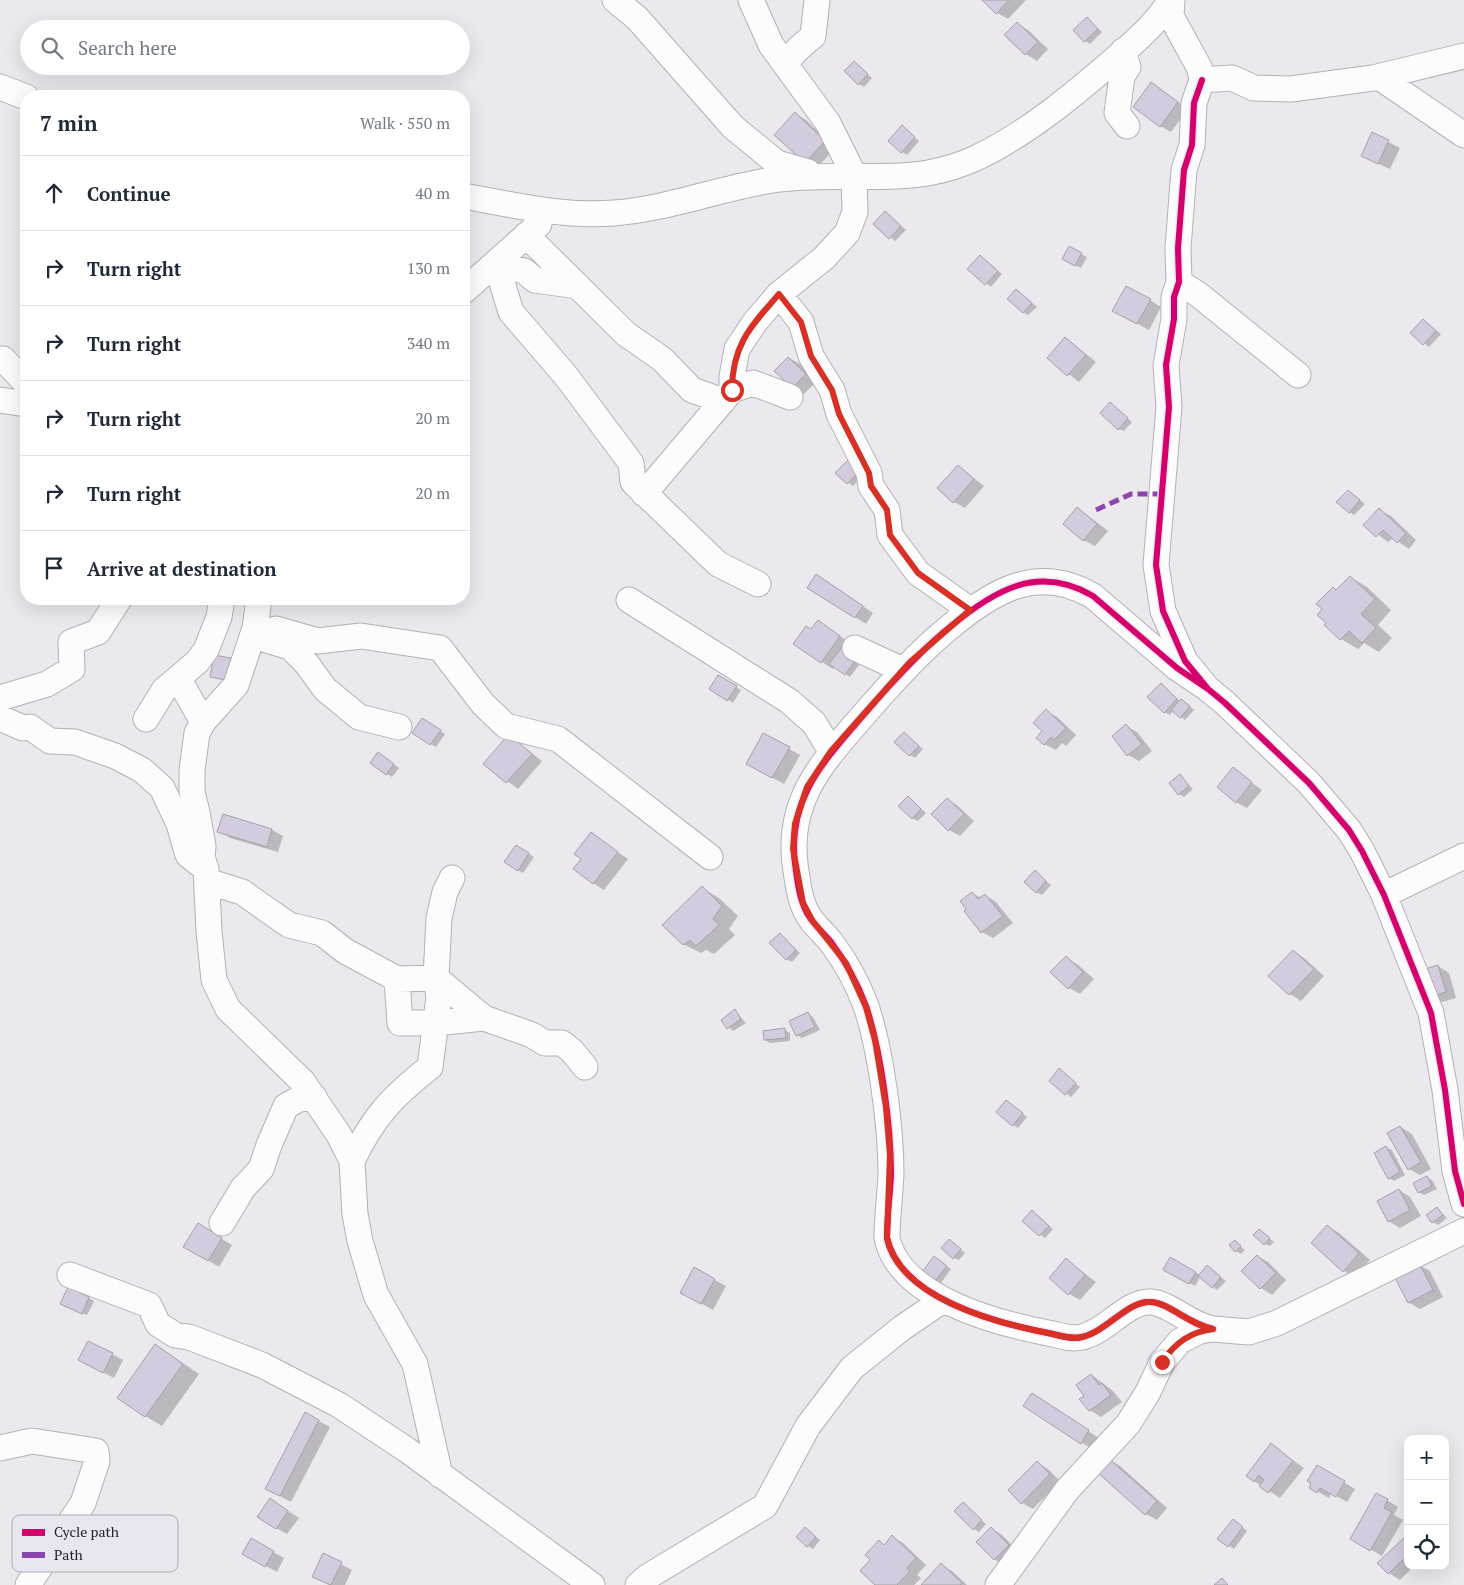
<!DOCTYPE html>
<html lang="en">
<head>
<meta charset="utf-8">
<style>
  :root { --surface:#fff; --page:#f2f2f3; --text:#1f2937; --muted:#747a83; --line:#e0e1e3 }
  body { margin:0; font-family:"PT Serif",serif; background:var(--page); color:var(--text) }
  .controls { position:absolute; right:15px; bottom:15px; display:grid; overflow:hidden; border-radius:10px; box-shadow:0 5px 20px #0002 }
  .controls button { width:45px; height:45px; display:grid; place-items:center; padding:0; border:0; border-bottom:1px solid var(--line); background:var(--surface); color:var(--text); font:25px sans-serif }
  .stop { position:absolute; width:15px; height:15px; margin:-11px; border:4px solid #d93025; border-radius:50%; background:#fff }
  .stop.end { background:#d93025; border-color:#fff; box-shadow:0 1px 5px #0008 }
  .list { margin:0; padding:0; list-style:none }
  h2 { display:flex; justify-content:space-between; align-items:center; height:65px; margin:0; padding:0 20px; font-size:21px }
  h2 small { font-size:16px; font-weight:400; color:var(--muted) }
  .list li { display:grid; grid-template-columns:32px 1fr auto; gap:15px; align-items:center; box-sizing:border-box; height:75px; padding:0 20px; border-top:1px solid var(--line) }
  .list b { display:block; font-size:19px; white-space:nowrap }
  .list em { font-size:16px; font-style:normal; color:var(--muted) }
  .icon { flex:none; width:28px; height:28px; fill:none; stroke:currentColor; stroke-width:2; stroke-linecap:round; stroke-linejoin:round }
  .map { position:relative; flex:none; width:1464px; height:1585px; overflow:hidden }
  .search { position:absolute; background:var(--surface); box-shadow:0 5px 20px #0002; left:20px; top:20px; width:450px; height:55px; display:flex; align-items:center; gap:12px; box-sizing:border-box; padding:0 18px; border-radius:28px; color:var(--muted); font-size:19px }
  .panel { position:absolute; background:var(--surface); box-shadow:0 5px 20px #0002; left:20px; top:90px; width:450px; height:515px; border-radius:20px }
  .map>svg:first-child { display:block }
  .shadow { fill:#0003 }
  .building { fill:#d4ccde; stroke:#a4a2a5 }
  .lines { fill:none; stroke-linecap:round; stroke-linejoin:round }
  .minor-casing { stroke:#b3b1b5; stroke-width:27 }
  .minor { stroke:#fcfcfc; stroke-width:25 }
  .quiet { stroke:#8e44ad; stroke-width:5; stroke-dasharray:10 5; stroke-linecap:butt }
  .cycleway-casing { stroke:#eae6f0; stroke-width:9 }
  .cycleway { stroke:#d6006c; stroke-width:6 }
  .route { stroke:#d93025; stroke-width:6 }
  .key { fill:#eae6f0; stroke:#aeabb2; stroke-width:1 }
  .key-label { font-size:14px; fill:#212023 }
</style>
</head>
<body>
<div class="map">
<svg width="1464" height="1585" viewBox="0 0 1464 1585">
  <rect width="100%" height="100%" fill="#ebe8ee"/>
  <path class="shadow" d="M984,0h42l-18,19 -11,-6z
    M1087,19l15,13 -12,12 -5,-3z
    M1017,24l11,6 20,19 -11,12 -11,-7 -20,-19z
    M854,63l18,15 -8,9 -5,-3z
    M1162,90l26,19 -17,23 -11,-6z
    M795,114l11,6 29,28 -18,20 -11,-6z
    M902,127l17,14 -12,14 -5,-3z
    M1373,134l27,14 -10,21 -16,-7z
    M886,213l20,17 -11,11 -20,-17z
    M1069,248l18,9 -6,11 -18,-9z
    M980,257l22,17 -11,13 -22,-18z
    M1017,290l20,17 -9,8 -5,-3z
    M1150,300l11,7 -12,23 -24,-13z
    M1423,320l18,14 -12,13 -17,-14z
    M1066,338l30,24 -17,20 -31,-24z
    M789,358l11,6 17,17 -13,13 -11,-7z
    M1110,403l22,19 -8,9 -5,-2z
    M958,466l26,20 -19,22 -11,-6z
    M867,471l-14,15 -16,-13z
    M1349,491l16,13 -11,11 -5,-3z
    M1078,508l30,23 -13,15 -12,-6z
    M1379,510l12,6 25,24 -7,9 -16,-11 -5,4 -23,-17z
    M1350,577l17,10 24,23 -13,15 14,13 -13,14 -15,-9 -6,6 -17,-10 -15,-14 2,-2 -4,-14 9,-21 5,3z
    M827,582l46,31 -7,11 -11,-7z
    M819,621l31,22 12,18 -12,16 -16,-11 -1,3 -11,-7 -27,-18z
    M724,679l17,11 -8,13 -22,-14z
    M1166,688l14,13 6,2 8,7 -9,10 -12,-9 -3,4 -6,-3z
    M1046,711l11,6 19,18 -10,11 -4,-3 -6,7 -12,-6z
    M428,722l17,12 -9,13 -5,-3z
    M1126,726l11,6 15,19 -13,10 -11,-6z
    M904,733l19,16 -8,9 -5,-3z
    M763,734l37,21 -16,29 -37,-20z
    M509,735l33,26 -24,28 -33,-25z
    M383,756l16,12 -7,9 -5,-3z
    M1233,769l29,21 -15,18 -11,-6z
    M1180,776l13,13 -9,8 -5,-3z
    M908,797l18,16 -8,8 -6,-3z
    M947,799l11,7 16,15 -14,15 -11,-6z
    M272,830l11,6 -5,16 -48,-14 -11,-7z
    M591,834l37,25 -24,31 -11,-7 -11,-25z
    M517,846l17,11 -11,16 -5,-3z
    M1035,872l16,13 -9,10 -6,-3z
    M702,888l17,10 19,18 -9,13 6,6 -21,19 -8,-4 -5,3 -18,-9z
    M972,893l9,5 4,-3 11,7 17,21 -20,15 -11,-6z
    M780,935l20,18 -8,9 -6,-3z
    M1293,951l11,7 20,18 -23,25 -11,-7 -20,-18z
    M1066,958l11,6 17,15 -14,15 -11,-6z
    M1438,966l11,7 7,25 -14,4 -11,-6z
    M735,1011l11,12 -13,8 -11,-11z
    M808,1014l5,3 7,13 -18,8 -5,-3z
    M784,1030l6,3v8l-20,2 -5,-3z
    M1064,1073l16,14 -9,10 -21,-16z
    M1007,1101l20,16 -9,11 -5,-3z
    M1400,1127l12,7 19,35 -11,6 -11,-6z
    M1386,1147l6,3 13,25 -11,6 -5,-3z
    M1427,1177l5,3 5,9 -13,6 -5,-3z
    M1399,1190l11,7 11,19 -21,12 -11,-7z
    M1437,1208l10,10 -9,7 -5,-3z
    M1037,1215l16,14 -8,9 -21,-17z
    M199,1225l33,20 -13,22 -34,-21z
    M1328,1226l11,7 31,27 -15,17 -11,-6z
    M1259,1230l15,12 -4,4 -5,-2z
    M1235,1242l10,8 -4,4 -5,-3z
    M954,1244l11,9 -6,7 -5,-2z
    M1257,1256l11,6 18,18 -14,15 -11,-7 -18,-17z
    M1170,1259l30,16 8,-8 18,14 -9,9 -17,-13 -5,9 -30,-16z
    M1067,1260l29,22 -16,18 -11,-6z
    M939,1261l12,8 -10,14 -5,-3z
    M1419,1265l11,6 13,26 -23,12 -12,-7z
    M694,1269l32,17 -13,24 -32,-18z
    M89,1298l5,3 -7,14 -20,-8z
    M156,1345l43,29 -37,52 -17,-10z
    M112,1354l11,6 -9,18 -23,-12z
    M1092,1375l21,16 9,11 -21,15 -11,-7 -5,-14z
    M1043,1401l56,37 -7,11 -11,-7z
    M306,1414l24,13 -39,75 -13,-7z
    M1271,1445l33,23 -24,30 -26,-17z
    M1109,1459l11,7 47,42 -10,12 -11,-6 -48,-43z
    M1037,1462l11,7 12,12 -27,28 -11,-6z
    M1317,1466l38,23 -8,13 -16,-9 -2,5 -19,-11z
    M1377,1494l21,13 -4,8 9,5 -21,36 -31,-18z
    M963,1504l23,20 -7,8 -5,-3z
    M281,1506l18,12 -12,16 -11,-6z
    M1238,1524l9,7 -13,18 -15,-11z
    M991,1528l11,7 17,17 -14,14 -11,-7z
    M810,1532l10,8 -7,9 -5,-3z
    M892,1537l11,6 23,22 -9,10 4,3 -7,7h-37l2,-43 6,3z
    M252,1540l32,18 -7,14 -33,-18z
    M1408,1540v26h6l-14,14 -11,-7z
    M324,1555l28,15 -7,15h-16l-15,-8z
    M941,1565l11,6 15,14h-44z"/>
  <path class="building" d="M982,0h27l-13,14z
    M1087,17l11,12 -14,13 -11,-12z
    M1017,22l21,20 -13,13 -21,-20z
    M854,61l14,13 -10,11 -14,-14z
    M1151,82l27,20 -18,25 -27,-20z
    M795,112l30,29 -20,22 -31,-28z
    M902,125l13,12 -14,16 -13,-12z
    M1372,132l17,8 -11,24 -17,-8z
    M885,211l16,15 -12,13 -16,-15z
    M1069,246l13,7 -7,13 -13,-7z
    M980,255l18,16 -13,14 -18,-16z
    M1126,286l25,13 -14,25 -25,-13z
    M1016,289l16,14 -9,10 -16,-14z
    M1423,319l13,12 -13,14 -13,-12z
    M1065,337l21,18 -19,21 -20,-18z
    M788,357l18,17 -14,14 -18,-17z
    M1110,402l18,16 -10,12 -18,-17z
    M852,456l11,11 -16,17 -12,-11z
    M958,465l16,14 -21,24 -16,-15z
    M1348,490l12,10 -11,13 -13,-11z
    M1077,507l20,17 -14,17 -20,-17z
    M1379,508l27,25 -9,10 -14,-13 -7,7 -13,-12z
    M816,574l47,32 -8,12 -48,-30z
    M1350,576l25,23 -14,15 15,14 -14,15 -13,-12 -9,9 -16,-15 2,-2 -9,-8 5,-6 -6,-5 17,-17 3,3z
    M818,620l22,16 -19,27 -28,-19 13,-18 5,3z
    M842,647l15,11 -12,17 -16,-11z
    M214,655l17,3 -6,22 -15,-3z
    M718,675l19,11 -10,15 -18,-12z
    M1161,683l16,16 -13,14 -17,-16z
    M1181,699l9,7 -10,12 -9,-8z
    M1046,709l20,19 -12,12 -3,-3 -7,8 -8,-7 6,-7 -9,-8z
    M422,718l19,12 -11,15 -18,-12z
    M1126,724l16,20 -15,12 -15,-20z
    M904,732l15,14 -10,10 -15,-14z
    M763,733l27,14 -18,31 -26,-14z
    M509,734l23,20 -26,29 -23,-19z
    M378,752l16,12 -8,11 -16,-12z
    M1233,767l19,15 -16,21 -19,-16z
    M1180,774l9,12 -11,9 -9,-12z
    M908,796l13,13 -9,10 -14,-13z
    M947,798l17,16 -16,17 -17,-17z
    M223,814l49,15 -5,18 -50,-15z
    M591,832l27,20 -25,32 -20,-15 8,-10 -7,-5z
    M516,845l13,8 -11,18 -14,-9z
    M1035,870l11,11 -10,12 -12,-11z
    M702,886l20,20 -9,13 6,6 -23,21 -6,-6 -7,5 -21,-20z
    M972,892l6,7 7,-5 18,22 -22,17 -17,-22 2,-2 -6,-8z
    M780,933l16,17 -10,10 -17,-17z
    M1293,950l21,19 -25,26 -21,-19z
    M1066,956l17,16 -15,17 -18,-17z
    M1438,965l8,27 -16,5 -8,-27z
    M735,1009l6,10 -14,10 -6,-9z
    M808,1012l7,15 -19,9 -7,-15z
    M785,1028l1,10 -22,2 -1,-9z
    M1059,1068l17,15 -11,12 -16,-14z
    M1006,1100l17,13 -11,13 -16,-14z
    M1400,1126l21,36 -13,8 -21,-37z
    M1386,1146l14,26 -12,7 -14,-26z
    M1427,1176l5,10 -14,7 -5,-10z
    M1399,1189l11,21 -22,12 -11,-21z
    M1437,1207l6,8 -11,8 -6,-8z
    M1032,1210l17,16 -10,10 -17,-15z
    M198,1223l24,15 -14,23 -25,-14z
    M1327,1225l32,28 -16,19 -32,-29z
    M1259,1229l11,9 -6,7 -11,-10z
    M949,1239l12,10 -8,10 -12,-11z
    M1235,1240l6,6 -6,6 -6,-7z
    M1257,1255l19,18 -16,16 -19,-18z
    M934,1256l13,10 -12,15 -13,-9z
    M1170,1257l26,15 -7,12 -26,-14z
    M1066,1258l19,17 -17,20 -19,-17z
    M1419,1263l14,27 -25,13 -14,-27z
    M1207,1265l14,12 -9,11 -14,-12z
    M694,1267l21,12 -14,25 -21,-11z
    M68,1287l21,10 -7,17 -22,-10z
    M88,1341l25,12 -10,20 -25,-13z
    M155,1344l28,20 -38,53 -28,-19z
    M1091,1374l8,11 3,-2 9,12 -22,16 -10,-12 5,-3 -8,-11z
    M1032,1393l57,37 -8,14 -58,-38z
    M305,1412l14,8 -39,76 -15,-7z
    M1271,1443l22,18 -25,32 -9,-7 5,-6 -5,-5 -5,7 -8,-6z
    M1108,1458l49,43 -12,14 -49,-44z
    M1037,1461l13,13 -29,30 -13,-14z
    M1317,1465l28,16 -9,16 -16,-9 -3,5 -8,-5 2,-5 -4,-2z
    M1376,1493l12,6 -4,9 8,4 -22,39 -20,-12z
    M270,1498l18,13 -12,18 -19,-12z
    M963,1502l19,18 -9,10 -19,-19z
    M1233,1519l10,8 -15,20 -11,-8z
    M805,1527l11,10 -9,10 -11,-10z
    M991,1527l18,18 -15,15 -18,-18z
    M892,1535l24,23 -9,10 3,3 -13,14h-22l-15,-14 10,-11 -5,-5 14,-15 5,5z
    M1405,1537l3,3v15l-20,19 -11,-11z
    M251,1538l23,13 -9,16 -23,-13z
    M323,1553l19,9 -11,23 -19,-8z
    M941,1563l21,20 -2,2h-39z
    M1222,1578l6,7h-14z"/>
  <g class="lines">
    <g class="minor-casing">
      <path id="minor" d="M615,0l22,18 96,109 44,36 31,9
        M1172,0l-1,16 29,53 2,11 30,-2 22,10 37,1 82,-11 91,-22
        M1123,51l5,16 -6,9 -5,37 10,13
        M785,63l14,-15 14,-12 4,-36
        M1379,77l85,58
        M1202,80l-8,23 -2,42 -8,25 -6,78 1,34 -5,15v22l-8,46 3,42 -13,158 7,46 22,50 23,28 17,14 84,80 40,47 13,21 22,44 47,118 14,77 10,81 9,33
        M0,87l26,10
        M464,196c49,9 100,21 150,17 54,-4 106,-25 159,-33 52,-8 106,1 155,-7 16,-3 33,-8 48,-15 53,-25 101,-66 145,-104 19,-17 36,-32 50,-54
        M526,235l100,99 36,25 30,31 31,11
        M496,263l15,49 55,64 65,87 2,19 85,82 40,20
        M496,263l28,8 11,9 43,6
        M1179,282l20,13 99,80
        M464,291l75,-67
        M779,294l22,28 10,34 21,34 7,24 30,59 2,13 16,24 3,25 28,38 52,37
        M3,359l23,24
        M732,390l21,-7 37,14
        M0,400l26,4
        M644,494l88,-104v-13l5,-28 18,-27 24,-28 45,-36 23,-25 8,-21 -1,-37 -26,-52 -57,-78 -20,-45
        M259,599l-4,29 -19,57 -33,37 -6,11 -5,37v22l5,20 6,34 -1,11 4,12 3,62 5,49 14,29 75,73 36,53 13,26 3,53 5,27 16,54 39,69 25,111
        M629,600l160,101 25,22 17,28
        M253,636l23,-7 42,12 43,-5 79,12 43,56 23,22 52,13 152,118
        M267,640l23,7 17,17 18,25 34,28 40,10
        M855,648l48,22
        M178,678l25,44
        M1208,689l-31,-21 -84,-72c-55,-32 -98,-6 -142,30 -31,25 -58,55 -84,85 -43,50 -83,89 -71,160 2,13 3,26 9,38 5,13 17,22 26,33 15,20 26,40 35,64 15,45 25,120 25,168 -1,22 -4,43 -4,64 13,60 109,85 161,95 11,2 23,7 34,4 24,-5 46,-37 69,-35 18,1 39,23 62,27
        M0,698l47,-14 25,-15 -1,-27 27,-10 21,-33
        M0,718l23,10 7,-1 20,14 25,1 40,14 27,14 20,18 17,36 9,31 18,14
        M146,719l18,-29 33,-28 9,-12 13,-33 3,-18
        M207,881l35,11 47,33 33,8 23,18 52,28 39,-1 48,40 48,17 13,8h17l10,8 13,16
        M1384,895l80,-39
        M397,979l3,44h35l49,-5
        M352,1161c21,-44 40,-64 78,-94l9,-70 -3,-19 3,-60 6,-26 7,-14
        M222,1223l21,-35 18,-19 8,-24 17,-39 13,-7 15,-2
        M70,1275l79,30 9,19 17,11 14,2 73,28 77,40 68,45 185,135
        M0,1448l32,-7 64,10 1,10 -14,42 -55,82
        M638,1585l9,-8 118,-71 43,-80 44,-58 50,-40 41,-28
        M998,1585l69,-95 61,-66 20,-32 14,-30 18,-21 20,-10 13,-2 36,3 28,-9 187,-92"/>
    </g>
    <use href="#minor" class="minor"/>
    <path class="quiet" d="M1096,510l35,-16h30"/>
    <g class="cycleway-casing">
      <path id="cycleway" d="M1202,80l-8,23 -2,42 -8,25 -6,78 1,34 -5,15v22l-8,46 3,42 -13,158 7,46 22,50 23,28 17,14 84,80 40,47 13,21 22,44 47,118 14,77 10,81 9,33
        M1208,689l-31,-21 -84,-72c-55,-32 -98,-6 -142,30 -31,25 -58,55 -84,85 -43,50 -83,89 -71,160 2,13 3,26 9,38 5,13 17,22 26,33 15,20 26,40 35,64 15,45 25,120 25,168 -1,22 -4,43 -4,64 13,60 109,85 161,95 11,2 23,7 34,4 24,-5 46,-37 69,-35 18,1 39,23 62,27"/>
    </g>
    <use href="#cycleway" class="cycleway"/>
  </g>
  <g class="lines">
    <path class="route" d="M732,390c0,-45 19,-64 47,-96l22,28 10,34 21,34 7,24 30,59 2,13 16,24 3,25 28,38 52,37 -60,52 -79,89 -24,36 -12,37 -2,25 10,54 9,17 34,43 20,44 9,33 11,67 4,48 -3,83c13,60 109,85 161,95 11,2 23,7 34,4 24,-5 46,-37 69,-35 18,1 39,23 62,27 -23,3 -38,14 -51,33"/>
  </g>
  <rect x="12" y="1515" width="166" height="57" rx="8" class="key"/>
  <rect x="22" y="1529" width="23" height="7" fill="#d6006c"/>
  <rect x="22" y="1552" width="23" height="6" fill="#8e44ad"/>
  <g class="key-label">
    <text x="54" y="1537">Cycle path</text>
    <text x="54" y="1560">Path</text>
  </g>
</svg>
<div class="controls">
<button>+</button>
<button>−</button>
<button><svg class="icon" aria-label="locate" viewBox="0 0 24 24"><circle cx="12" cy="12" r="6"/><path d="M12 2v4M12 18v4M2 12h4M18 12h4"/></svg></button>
</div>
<div class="stop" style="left:732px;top:390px"></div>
<div class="stop end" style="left:1162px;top:1362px"></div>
<div class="search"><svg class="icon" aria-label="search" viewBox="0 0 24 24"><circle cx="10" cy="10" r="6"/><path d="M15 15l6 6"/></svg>Search here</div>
<section class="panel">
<h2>7 min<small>Walk · 550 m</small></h2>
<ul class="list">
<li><svg class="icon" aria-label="ahead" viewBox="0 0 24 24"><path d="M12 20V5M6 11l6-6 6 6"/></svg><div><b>Continue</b></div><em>40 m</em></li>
<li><svg class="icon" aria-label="right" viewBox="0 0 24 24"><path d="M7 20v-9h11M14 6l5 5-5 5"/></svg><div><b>Turn right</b></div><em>130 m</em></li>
<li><svg class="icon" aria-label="right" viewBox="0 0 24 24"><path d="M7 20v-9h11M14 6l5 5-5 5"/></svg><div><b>Turn right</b></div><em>340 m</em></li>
<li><svg class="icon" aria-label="right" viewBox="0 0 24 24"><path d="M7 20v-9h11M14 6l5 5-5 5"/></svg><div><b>Turn right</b></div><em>20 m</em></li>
<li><svg class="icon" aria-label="right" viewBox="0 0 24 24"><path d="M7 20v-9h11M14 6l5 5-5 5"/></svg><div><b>Turn right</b></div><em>20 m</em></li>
<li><svg class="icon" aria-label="arrive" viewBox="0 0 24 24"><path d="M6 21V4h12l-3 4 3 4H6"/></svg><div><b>Arrive at destination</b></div></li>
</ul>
</section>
</div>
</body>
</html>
